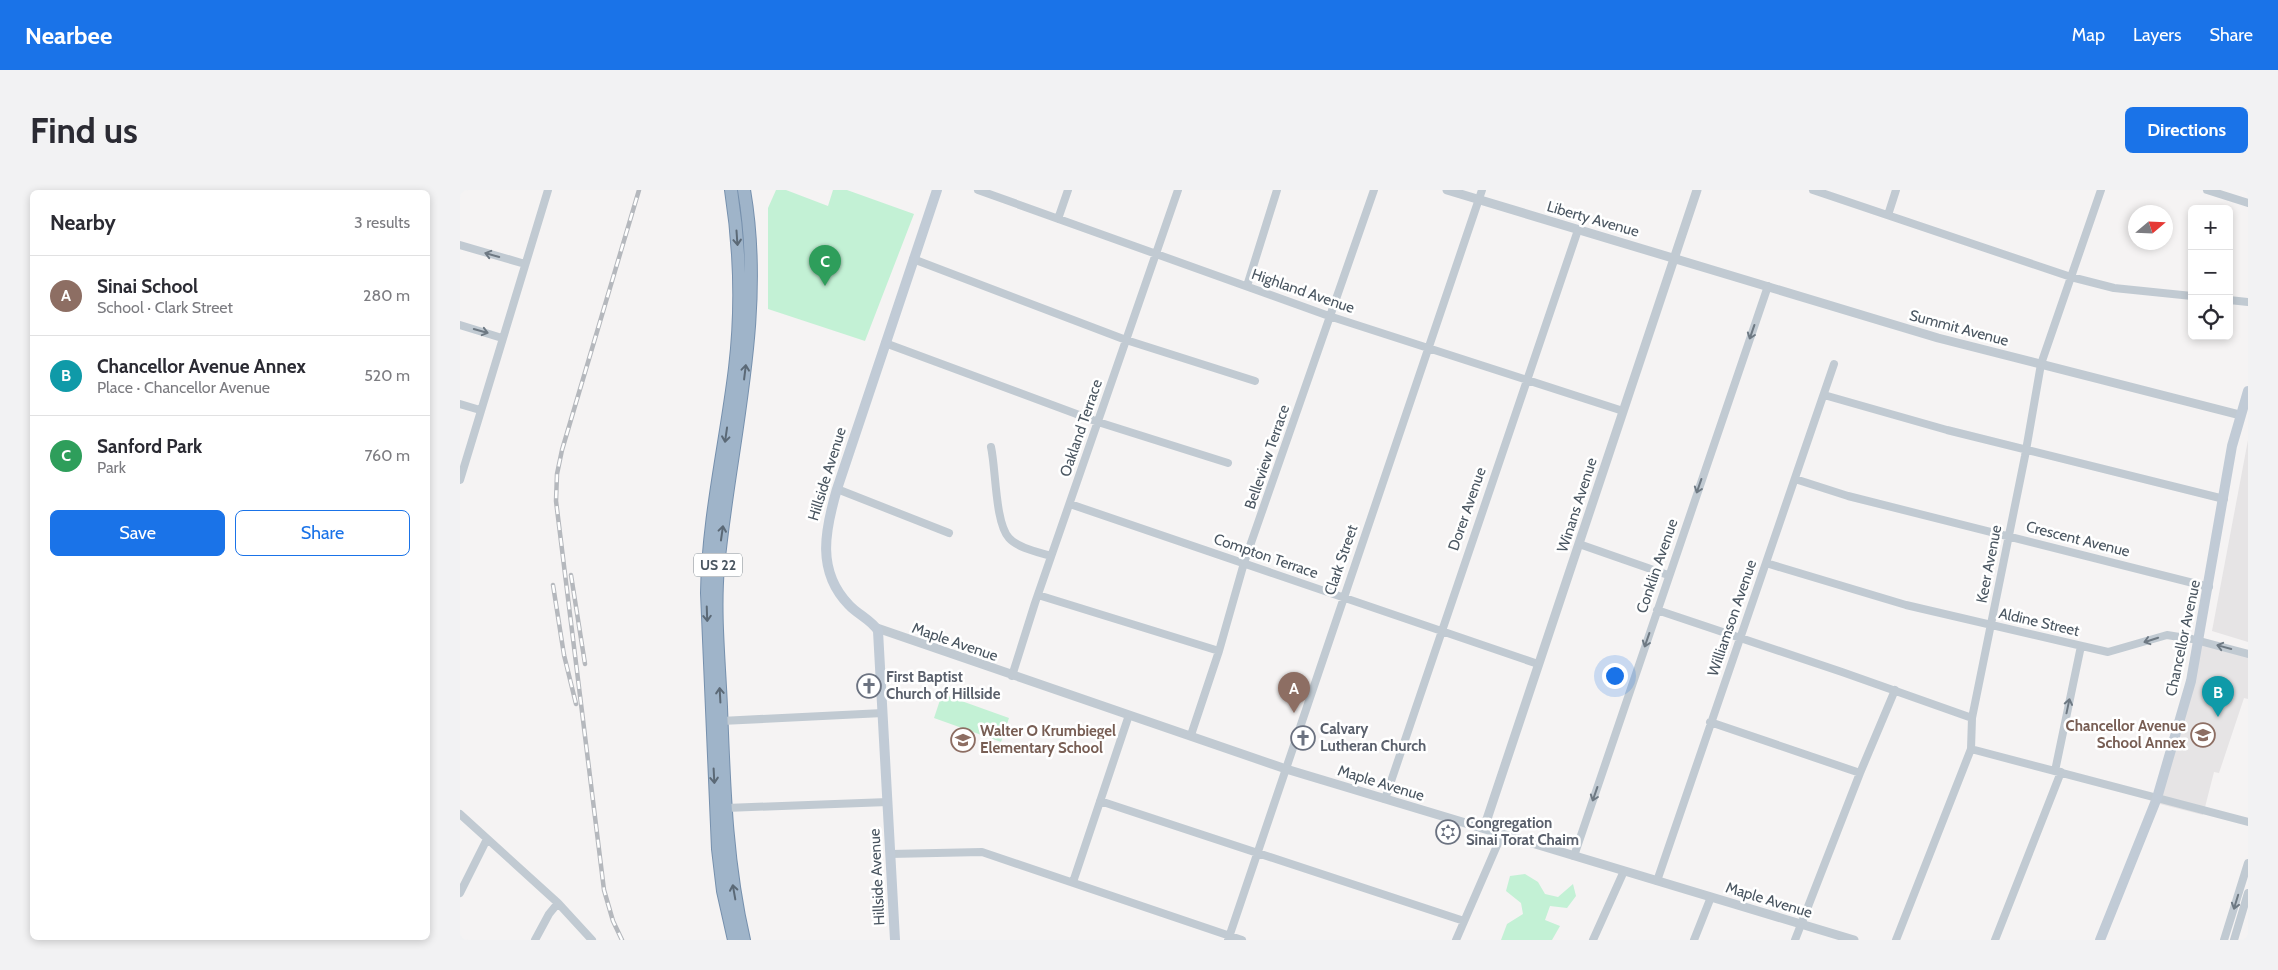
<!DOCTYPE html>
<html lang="en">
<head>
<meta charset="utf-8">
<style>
  :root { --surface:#fff; --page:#f2f2f3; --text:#2b2b33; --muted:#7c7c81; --line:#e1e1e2; --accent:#1a73e8 }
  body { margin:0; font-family:Cabin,sans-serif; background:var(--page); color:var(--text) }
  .controls { position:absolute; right:15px; top:15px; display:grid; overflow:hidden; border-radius:8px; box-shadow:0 2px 8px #0003 }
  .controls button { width:45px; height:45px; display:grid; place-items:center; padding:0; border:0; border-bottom:1px solid var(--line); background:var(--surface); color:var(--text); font:25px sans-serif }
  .compass { position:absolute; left:1668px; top:15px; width:45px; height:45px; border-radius:50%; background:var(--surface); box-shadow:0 2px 8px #0003; rotate:71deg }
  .you { position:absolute; left:1154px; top:485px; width:18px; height:18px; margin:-12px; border:4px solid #fff; border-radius:50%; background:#1a73e8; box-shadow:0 0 0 8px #1a73e833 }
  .badge { display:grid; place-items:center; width:32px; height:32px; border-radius:50%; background:var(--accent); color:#fff; font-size:16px; font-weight:700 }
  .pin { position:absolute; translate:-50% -41px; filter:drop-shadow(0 1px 2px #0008) }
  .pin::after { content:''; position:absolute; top:26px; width:18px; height:15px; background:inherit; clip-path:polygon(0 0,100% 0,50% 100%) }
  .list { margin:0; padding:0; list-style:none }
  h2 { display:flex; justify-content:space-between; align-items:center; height:65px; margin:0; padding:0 20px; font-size:21px }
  h2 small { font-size:16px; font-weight:400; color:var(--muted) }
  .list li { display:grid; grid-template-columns:32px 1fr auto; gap:15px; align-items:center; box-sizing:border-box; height:80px; padding:0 20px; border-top:1px solid var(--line) }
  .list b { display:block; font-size:19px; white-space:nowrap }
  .list p { margin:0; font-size:16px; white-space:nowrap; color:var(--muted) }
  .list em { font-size:16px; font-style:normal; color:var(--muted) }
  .actions { display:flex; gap:10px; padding:15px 20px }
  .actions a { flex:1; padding:11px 0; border:1px solid var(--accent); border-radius:8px; text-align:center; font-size:18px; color:var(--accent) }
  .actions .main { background:var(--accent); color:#fff }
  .icon { flex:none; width:28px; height:28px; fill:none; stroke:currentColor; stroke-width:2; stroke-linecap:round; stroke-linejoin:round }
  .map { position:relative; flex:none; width:1788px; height:750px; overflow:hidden; border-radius:8px }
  header { display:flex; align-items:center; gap:30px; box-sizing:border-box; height:70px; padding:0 25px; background:var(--accent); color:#fff }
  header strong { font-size:24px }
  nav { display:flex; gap:28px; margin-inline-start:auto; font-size:18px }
  .intro { display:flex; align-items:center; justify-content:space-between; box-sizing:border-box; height:120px; padding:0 30px }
  h1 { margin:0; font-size:35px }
  .button { padding:12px 22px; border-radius:8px; background:var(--accent); color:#fff; font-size:18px; font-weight:700 }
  main { display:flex; gap:30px; padding:0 30px }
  aside { flex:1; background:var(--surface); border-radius:8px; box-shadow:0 2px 8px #0003 }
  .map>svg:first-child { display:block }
  .education { fill:#e6e4e5 }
  .green { fill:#c3f1d5 }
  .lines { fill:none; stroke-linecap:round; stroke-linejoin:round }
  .trunk-casing { stroke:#7690ad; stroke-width:14 }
  .minor { stroke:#c1cad2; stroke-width:8 }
  .tertiary { stroke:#c1cad2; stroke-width:9 }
  .secondary { stroke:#c1cbd6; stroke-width:10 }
  .trunk { stroke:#9fb4c9; stroke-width:12 }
  .rail-casing { stroke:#b5b8bd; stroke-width:4.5 }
  .rail { stroke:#fff; stroke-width:2.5; stroke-dasharray:8; stroke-linecap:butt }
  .oneway { stroke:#5b6976 }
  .oneway2 { stroke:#6e7983 }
  .labels { text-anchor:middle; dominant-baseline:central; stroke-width:5; stroke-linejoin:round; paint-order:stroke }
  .shield { fill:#fff; stroke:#808990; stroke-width:1 }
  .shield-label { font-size:14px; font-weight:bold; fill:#4a5661 }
  .street-label { font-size:15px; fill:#4a5661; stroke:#fff }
  .worship-label { font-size:15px; font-weight:bold; fill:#5b616d; stroke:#fff; text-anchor:start }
  .education-label { font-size:15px; font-weight:bold; fill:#785e54; stroke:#fff; text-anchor:end }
</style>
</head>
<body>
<header>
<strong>Nearbee</strong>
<nav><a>Map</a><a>Layers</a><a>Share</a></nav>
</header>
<div class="intro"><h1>Find us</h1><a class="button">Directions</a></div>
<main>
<aside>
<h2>Nearby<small>3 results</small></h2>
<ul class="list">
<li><span class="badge" style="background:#8d6e63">A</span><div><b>Sinai School</b><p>School · Clark Street</p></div><em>280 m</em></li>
<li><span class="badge" style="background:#0f9aa8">B</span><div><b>Chancellor Avenue Annex</b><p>Place · Chancellor Avenue</p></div><em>520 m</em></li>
<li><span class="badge" style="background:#2e9e5b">C</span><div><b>Sanford Park</b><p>Park</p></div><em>760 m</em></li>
</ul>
<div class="actions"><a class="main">Save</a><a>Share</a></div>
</aside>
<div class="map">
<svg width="1788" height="750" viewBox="0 0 1788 750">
  <rect width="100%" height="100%" fill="#f5f3f3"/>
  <path class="education" d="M1788,250v202l-36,-11z
    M1739,451l49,13v45l-4,-1 -25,75 -5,-1 -11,43 -47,-12z"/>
  <path class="green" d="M316,0h10l42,16 5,-16h14l67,24 -49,127 -97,-32v-101z
    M482,504l67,24 -8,24 -67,-24z
    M1065,684l13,8 7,12 13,3 15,-13 3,12 -9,12 -17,-2 -5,14 15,6 -8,14h-51l6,-16 16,-10 -2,-11 -15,-12 4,-15z"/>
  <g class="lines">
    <g class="trunk-casing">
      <path id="trunk" d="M271,0c9,58 11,119 4,178 -9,75 -27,150 -28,225l11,256 5,42 11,49
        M284,750c-18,-77 -20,-155 -23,-233 -2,-47 -7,-94 -3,-140 12,-126 48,-251 26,-377"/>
    </g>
    <path class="minor" d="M518,0l351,126 294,95
      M1353,0l258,87 43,11 78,8
      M1747,0l41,13
      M1428,25l8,-25
      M598,29l10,-29
      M0,55l65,19
      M453,69l213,81 129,41
      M787,96l30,-96
      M1769,110l19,2
      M0,135l42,13
      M425,153l213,79 130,41
      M1364,205l123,35 277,69
      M0,214l20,6
      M531,257c5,22 4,76 18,91 9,10 29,14 42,18
      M1335,289l53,17 361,91
      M0,290l88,-290
      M377,299l112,44
      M610,314l468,160
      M1119,354l89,31
      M1306,373l140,42 202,47 59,-17 25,4 56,15
      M578,405l181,56
      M1197,420l185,62 130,46
      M552,486l23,-73 143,-413
      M261,531l162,-8
      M1250,532l150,51
      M731,545l28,-84 25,-88 130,-373
      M1511,559l277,73
      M1595,581l26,-125
      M925,609l193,-569
      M640,611l364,120
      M266,618l162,-6
      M0,624l98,89 34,37
      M430,664l92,-2 260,88
      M1114,666l194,-570
      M1197,691l177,-517
      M613,692l56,-167
      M0,703l27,-54
      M75,750l14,-26 9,-11
      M768,750l254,-750
      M996,750l46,-106
      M1133,750l31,-69
      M1234,750l17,-43
      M1335,750l65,-167 35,-83
      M1436,750l75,-191 1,-31 53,-262 16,-92 60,-174
      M1535,750l66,-168
      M1764,750l24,-77
      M1774,750l14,-47"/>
    <path class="tertiary" d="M987,0l491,148 302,77
      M417,438l409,141 568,171
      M1024,638l213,-638"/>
    <path class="secondary" d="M435,750l-17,-309c-5,-10 -21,-17 -29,-26 -33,-34 -24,-75 -12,-116l100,-299
      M1640,750l57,-142 34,-117 41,-235 16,-55"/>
    <use href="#trunk" class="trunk"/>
    <g class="rail-casing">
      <path id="rail" d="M111,385l14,89
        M93,395l11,70 12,49
        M162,750l-9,-19 -9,-31 -48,-389 1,-27 5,-24 77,-260"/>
    </g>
    <use href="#rail" class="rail"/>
  </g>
  <defs><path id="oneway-shaft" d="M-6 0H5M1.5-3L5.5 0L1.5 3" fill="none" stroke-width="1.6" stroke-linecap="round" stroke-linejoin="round" transform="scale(1.25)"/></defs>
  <g class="oneway">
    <use href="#oneway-shaft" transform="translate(277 48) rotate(86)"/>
    <use href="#oneway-shaft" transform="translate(285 182) rotate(-83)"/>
    <use href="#oneway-shaft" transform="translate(266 245) rotate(98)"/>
    <use href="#oneway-shaft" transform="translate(262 343) rotate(-82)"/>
    <use href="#oneway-shaft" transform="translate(247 424) rotate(88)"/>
    <use href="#oneway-shaft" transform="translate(260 505) rotate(-93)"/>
    <use href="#oneway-shaft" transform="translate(254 586) rotate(87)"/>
    <use href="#oneway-shaft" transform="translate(274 702) rotate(-100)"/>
  </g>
  <g class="oneway2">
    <use href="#oneway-shaft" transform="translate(32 65) rotate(-164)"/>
    <use href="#oneway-shaft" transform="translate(21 141) rotate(16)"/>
    <use href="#oneway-shaft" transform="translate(1292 142) rotate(109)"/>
    <use href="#oneway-shaft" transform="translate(1239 296) rotate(109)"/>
    <use href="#oneway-shaft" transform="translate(1187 450) rotate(109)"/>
    <use href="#oneway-shaft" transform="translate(1691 450) rotate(162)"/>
    <use href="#oneway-shaft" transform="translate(1764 457) rotate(-165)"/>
    <use href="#oneway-shaft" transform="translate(1608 516) rotate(-78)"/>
    <use href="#oneway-shaft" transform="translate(1135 604) rotate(109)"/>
    <use href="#oneway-shaft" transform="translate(1776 712) rotate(107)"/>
  </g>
  <defs>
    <g id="church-ring" transform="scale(1.25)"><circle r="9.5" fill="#fff" stroke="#6b7280" stroke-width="1.5"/><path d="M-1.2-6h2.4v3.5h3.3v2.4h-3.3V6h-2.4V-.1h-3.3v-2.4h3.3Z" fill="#6b7280"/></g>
    <g id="school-ring" transform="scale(1.25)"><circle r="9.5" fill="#fff" stroke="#8d6e63" stroke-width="1.5"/><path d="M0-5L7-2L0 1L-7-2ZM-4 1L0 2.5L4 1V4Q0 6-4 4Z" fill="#8d6e63"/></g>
    <g id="synagogue-ring" transform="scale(1.25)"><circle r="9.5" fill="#fff" stroke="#6b7280" stroke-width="1.5"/><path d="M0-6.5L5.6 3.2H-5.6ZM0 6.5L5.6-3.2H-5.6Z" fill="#6b7280"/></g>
  </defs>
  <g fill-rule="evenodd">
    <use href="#church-ring" x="409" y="496"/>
    <use href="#school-ring" x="1743" y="545"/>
    <use href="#church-ring" x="843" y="548"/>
    <use href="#school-ring" x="503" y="550"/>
    <use href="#synagogue-ring" x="988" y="642"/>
  </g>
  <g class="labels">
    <rect class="shield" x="234" y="363.5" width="48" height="23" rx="4"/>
    <g class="shield-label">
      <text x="258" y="375">US 22</text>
    </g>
    <g class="street-label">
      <text transform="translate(1133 29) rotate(16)">Liberty Avenue</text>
      <text transform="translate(843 101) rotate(19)">Highland Avenue</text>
      <text transform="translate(1499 138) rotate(15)">Summit Avenue</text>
      <text transform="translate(621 238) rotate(-71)">Oakland Terrace</text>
      <text transform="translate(807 267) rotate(-71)">Belleview Terrace</text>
      <text transform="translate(367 284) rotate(-73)">Hillside Avenue</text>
      <text transform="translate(1117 315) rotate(-72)">Winans Avenue</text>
      <text transform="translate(1007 319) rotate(-71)">Dorer Avenue</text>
      <text transform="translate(1618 349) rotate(14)">Crescent Avenue</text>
      <text transform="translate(806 366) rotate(19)">Compton Terrace</text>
      <text transform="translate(881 370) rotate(-71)">Clark Street</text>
      <text transform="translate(1529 374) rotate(-79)">Keer Avenue</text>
      <text transform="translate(1197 376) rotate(-71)">Conklin Avenue</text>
      <text transform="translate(1272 428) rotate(-71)">Williamson Avenue</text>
      <text transform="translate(1579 432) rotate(13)">Aldine Street</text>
      <text transform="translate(1723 448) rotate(-78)">Chancellor Avenue</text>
      <text transform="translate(495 452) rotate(19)">Maple Avenue</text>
      <text transform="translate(921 593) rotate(17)">Maple Avenue</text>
      <text transform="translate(417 687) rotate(-93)">Hillside Avenue</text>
      <text transform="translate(1309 710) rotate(17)">Maple Avenue</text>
    </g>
    <g class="worship-label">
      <text x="426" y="487">First Baptist<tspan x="426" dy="17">Church of Hillside</tspan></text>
      <text x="860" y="539">Calvary<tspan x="860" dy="17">Lutheran Church</tspan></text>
      <text x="1006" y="633">Congregation<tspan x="1006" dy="17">Sinai Torat Chaim</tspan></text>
    </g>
    <g class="education-label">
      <text x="1726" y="536">Chancellor Avenue<tspan x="1726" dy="17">School Annex</tspan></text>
      <text x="520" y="541" text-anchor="start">Walter O Krumbiegel<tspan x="520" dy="17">Elementary School</tspan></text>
    </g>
  </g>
</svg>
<div class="controls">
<button>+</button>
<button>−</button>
<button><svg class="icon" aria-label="locate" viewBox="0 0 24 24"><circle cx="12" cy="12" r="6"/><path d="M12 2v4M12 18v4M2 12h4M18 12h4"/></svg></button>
</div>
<svg class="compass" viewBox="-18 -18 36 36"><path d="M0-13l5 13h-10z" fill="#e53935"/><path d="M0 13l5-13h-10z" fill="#7c7c81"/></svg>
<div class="you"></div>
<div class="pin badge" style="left:834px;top:523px;background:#8d6e63">A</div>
<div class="pin badge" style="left:1758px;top:527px;background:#0f9aa8">B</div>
<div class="pin badge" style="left:365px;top:96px;background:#2e9e5b">C</div>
</div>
</main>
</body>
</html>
